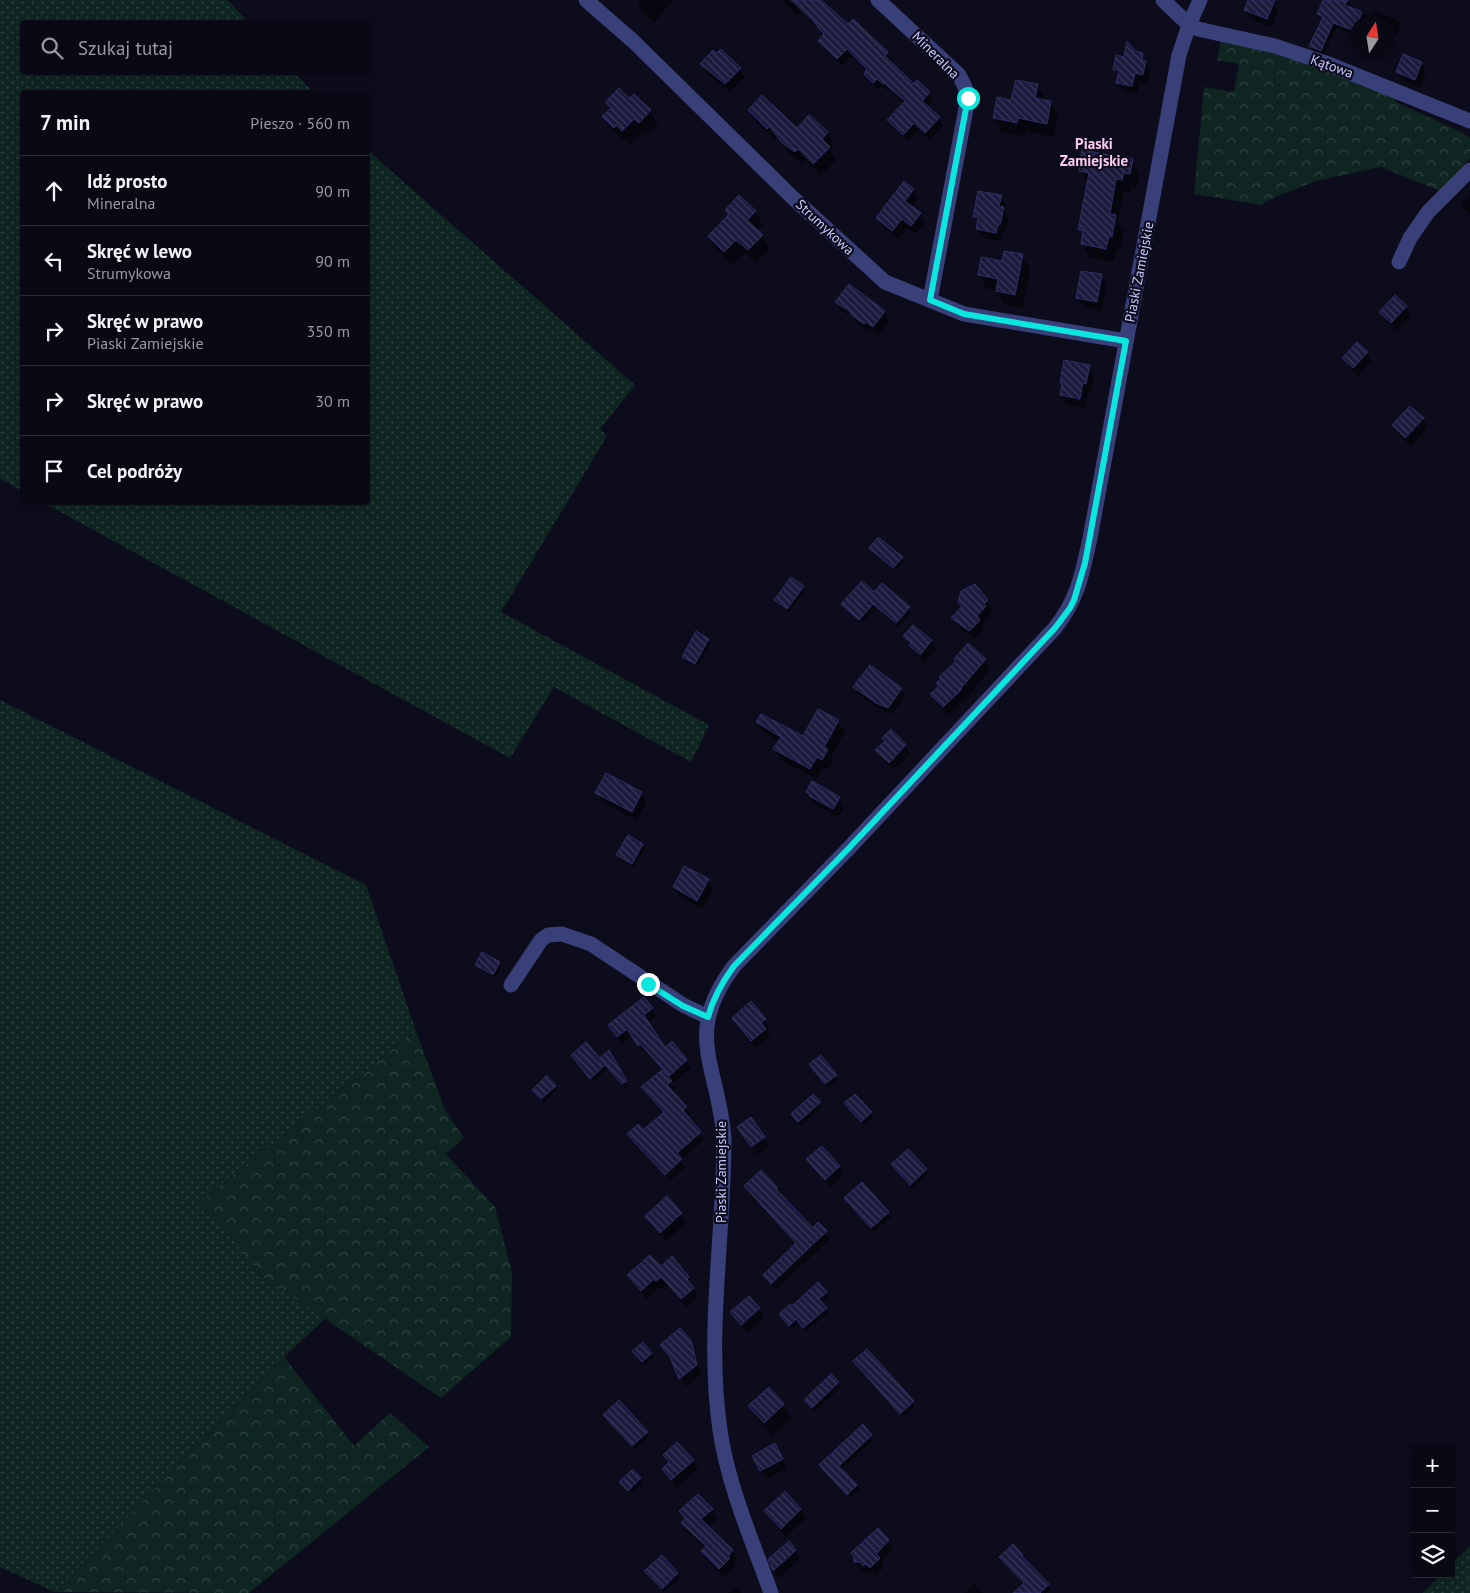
<!DOCTYPE html>
<html lang="pl">
<head>
<meta charset="utf-8">
<style>
  :root { --surface:#090915; --page:#171722; --text:#f1f3f6; --muted:#999aa0; --line:#292a34 }
  body { margin:0; font-family:"PT Sans",sans-serif; background:var(--page); color:var(--text) }
  .controls { position:absolute; right:15px; bottom:15px; display:grid; overflow:hidden; border-radius:5px; box-shadow:0 2px 8px #0003 }
  .controls button { width:45px; height:45px; display:grid; place-items:center; padding:0; border:0; border-bottom:1px solid var(--line); background:var(--surface); color:var(--text); font:25px sans-serif }
  .compass { position:absolute; left:1350px; top:15px; width:45px; height:45px; border-radius:50%; background:var(--surface); box-shadow:0 2px 8px #0003; rotate:12deg }
  .stop { position:absolute; width:15px; height:15px; margin:-11px; border:4px solid #0be7de; border-radius:50%; background:#fff }
  .stop.end { background:#0be7de; border-color:#fff; box-shadow:0 1px 5px #0008 }
  .list { margin:0; padding:0; list-style:none }
  h2 { display:flex; justify-content:space-between; align-items:center; height:65px; margin:0; padding:0 20px; font-size:21px }
  h2 small { font-size:16px; font-weight:400; color:var(--muted) }
  .list li { display:grid; grid-template-columns:32px 1fr auto; gap:15px; align-items:center; box-sizing:border-box; height:70px; padding:0 20px; border-top:1px solid var(--line) }
  .list b { display:block; font-size:19px; white-space:nowrap }
  .list p { margin:0; font-size:16px; white-space:nowrap; color:var(--muted) }
  .list em { font-size:16px; font-style:normal; color:var(--muted) }
  .icon { flex:none; width:28px; height:28px; fill:none; stroke:currentColor; stroke-width:2; stroke-linecap:round; stroke-linejoin:round }
  .map { position:relative; flex:none; width:1470px; height:1593px; overflow:hidden }
  .search { position:absolute; background:var(--surface); box-shadow:0 2px 8px #0003; left:20px; top:20px; width:350px; height:55px; display:flex; align-items:center; gap:12px; box-sizing:border-box; padding:0 18px; border-radius:5px; color:var(--muted); font-size:19px }
  .panel { position:absolute; background:var(--surface); box-shadow:0 2px 8px #0003; left:20px; top:90px; width:350px; height:415px; border-radius:5px }
  .map>svg:first-child { display:block }
  .green { fill:url(#green-dots) }
  .forest { fill:url(#forest-crowns) }
  .shadow { fill:#0007 }
  .building { fill:url(#building-back-hatch); stroke:#302c66 }
  .lines { fill:none; stroke-linecap:round; stroke-linejoin:round }
  .minor { stroke:#393f78; stroke-width:15 }
  .route { stroke:#0be7de; stroke-width:6 }
  .labels { text-anchor:middle; dominant-baseline:central; stroke-width:4.5; stroke-linejoin:round; paint-order:stroke }
  .street-label { font-size:14px; fill:#c9cafc; stroke:#0c0c1c }
  .neighbourhood-label { font-size:15px; font-weight:bold; fill:#fdcbf1; stroke:#0c0c1c }
</style>
</head>
<body>
<div class="map">
<svg width="1470" height="1593" viewBox="0 0 1470 1593">
  <defs>
    <pattern id="green-dots" width="8" height="8" patternUnits="userSpaceOnUse" patternTransform="scale(1.25)"><rect width="8" height="8" fill="#0f2521"/><path d="M2 2h.1M6 6h.1" fill="none" stroke="#314342" stroke-width="1.8" stroke-linecap="round"/></pattern>
    <pattern id="forest-crowns" width="20" height="18" patternUnits="userSpaceOnUse" patternTransform="scale(1.25)"><rect width="20" height="18" fill="#0f2521"/><path d="M2 6a3 3 0 1 1 6 0M12 15a3 3 0 1 1 6 0" fill="none" stroke="#314342"/></pattern>
    <pattern id="building-back-hatch" width="6" height="6" patternUnits="userSpaceOnUse" patternTransform="scale(1.25)"><rect width="6" height="6" fill="#1b193c"/><path d="M-1 5l2 2M0 0l6 6M5-1l2 2" fill="none" stroke="#3b3959"/></pattern>
  </defs>
  <rect width="100%" height="100%" fill="#0c0c1c"/>
  <path class="green" d="M0,0h228l20,22h-226v50l272,1 19,19h-291v399l-22,-12z
    M368,149l15,15 252,221 -35,44 7,7 -106,176 208,113 -18,37 -137,-75 -44,71 -466,-255 324,-1z
    M0,700l366,185 50,146 -216,170 65,77 60,41 -41,38 -229,235 -55,-25z
    M1470,1546v47h-47l19,-19h9v-9z"/>
  <path class="forest" d="M1221,40l53,11 120,43 2,8 65,30 9,6v20l-30,33 -59,-24 -65,14 -43,17 -12,7 -67,-11 10,-107 30,5 5,-28 -22,-4z
    M416,1031l29,79 19,28 -18,16 49,53 17,65 -1,65 -70,61 -176,-120 -66,-76z
    M284,1357l70,89 36,-33 39,34 -180,146 -194,-1z"/>
  <path class="shadow" d="M639,0h32l1,2 -18,20 -11,-10 -5,-9z
    M781,0h40l27,26 39,27 5,7 -2,3 24,23 15,7 4,8 -6,6 12,11 4,8 -13,14 -11,-10 -11,11 -15,-14 -4,-7 15,-16 -15,-15 -1,2 -6,-5 -4,4 -8,-9 -5,-7 2,-3 -15,-15 -10,10 -18,-17 -5,-8 5,-5 -5,-7 -19,-18 -3,4z
    M1249,0h17l7,3 5,9 -6,15 -22,-8 -5,-9z
    M1324,0h24l2,5 -1,3 23,9 2,-6 23,9 3,6 -4,10 -8,-2v-12h-30v13l-22,-7 -13,28 -9,-4 -3,-6 12,-26 -5,-6z
    M1134,53l8,1 8,17 -2,13 -8,-2 -3,12 -14,-3 -6,-9 2,-6 -4,-7 10,-11z
    M1421,63l5,9 -6,16 -18,-7 -5,-9z
    M701,64l39,5 5,9 -15,14 -24,-19z
    M1037,85l8,14 -1,2 6,1 8,14 -4,21 -28,-6 -1,5 -23,-4 -8,-14 18,-16z
    M607,102l43,9 8,14 -11,11 -4,-4 -12,12 -6,-6 -3,3 -10,-11 -8,-13 7,-7z
    M749,110l48,20 12,-13 18,16 7,12 -4,5 6,10 -15,15 -15,-15 -4,4 -10,-8 -15,-18 -2,2 -19,-18z
    M1132,161l8,13 -3,13 -6,-1 -1,7 -6,-1 -6,29 6,9 -4,20 -3,-1 -3,13 -24,-4 -8,-14 1,-8 -3,-6 8,-45 -8,-15z
    M913,190l5,9 -6,9 8,6 5,9 -9,11 -9,-7 -9,12 -16,-12 -5,-9z
    M1001,196l5,9 -1,6 3,6 -3,16h-2l-2,8 -19,-3 -5,-9 1,-6 -3,-7z
    M1468,196l2,1v18l-10,-10z
    M727,210l28,2 8,13 -5,6 4,4 8,14 -14,14 -11,-10 -12,12 -16,-15 -8,-13 21,-22z
    M1022,256l8,13 -7,39 -18,-3 -8,-14 -10,-2 -8,-14 24,-13z
    M1101,276l6,9 -5,25 -19,-4 -6,-9z
    M849,285l35,27 6,9 -11,14 -8,-5 -1,2 -13,-9 -2,-4 -13,-8 -6,-9z
    M1406,307l5,9 -14,15 -11,-10 -6,-9z
    M1367,353l5,9 -14,14 -9,-9 -5,-9z
    M1089,366l5,9 -3,17 -3,-1 -3,17 -19,-4 -5,-9 2,-9 -2,-3z
    M1423,418l5,9 -17,19 -13,-12 -5,-9z
    M871,548l31,9 2,4 -8,10 -23,-19z
    M803,587l2,4 -16,21 -11,-8 -3,-4z
    M874,594l35,14 2,4 -13,15 -22,-20 -14,16 -19,-19z
    M987,601l6,8 -4,4 2,3 -9,9 2,4 -9,10 -17,-12 -6,-9 11,-11 -4,-5z
    M904,637l27,4 5,9 -11,13 -9,-9z
    M708,640l2,4 -13,23 -12,-6 -2,-4z
    M985,660l5,9 -23,29 -18,17 -12,-12 -5,-8z
    M870,667l31,22 4,7 -13,18 -11,-4 -23,-16 -4,-7z
    M838,721l7,11 -14,25 2,4 -5,9 -5,-3 -6,12 -36,-19 -6,-11 4,-6 -15,-10 -7,-11 47,16z
    M891,731l14,15 5,8 -16,16 -12,-12 -5,-8 9,-8z
    M807,792l32,6 5,9 -6,10 -22,-12z
    M597,793h44l5,9 -9,18 -35,-18z
    M642,845l2,4 -10,18 -14,-8 -2,-4z
    M708,880l5,9 -11,20 -23,-13 -5,-9z
    M499,963l2,4 -6,11 -16,-9 -2,-4z
    M652,1009l4,7 -8,7 16,26 8,-7 19,26 -17,15 -6,-5 7,11 -3,3 14,15 4,8 -3,2 17,23 -23,20 4,7 -15,14 -37,-40 -5,-7 15,-2 21,-19 -17,-18 -5,-8 21,-16 -18,-20 -2,1 -11,-16 -10,8 -8,-11z
    M733,1019l32,1 4,7 -3,3 4,7 -14,11 -18,-22z
    M608,1052l20,34 -3,2 -17,-20 -15,14 -18,-23 25,1z
    M813,1068l22,7 3,4 -10,8z
    M555,1086l2,4 -13,12 -8,-8z
    M813,1095l9,12 -21,19 -7,-8z
    M846,1104l25,8 3,4 -10,9z
    M744,1136l20,2 5,9 -12,8z
    M808,1159l31,8 4,7 -13,13z
    M892,1165l34,5 2,4 -15,14z
    M761,1172l16,17 4,7 32,33 5,-5 12,15 -55,51 -11,-15 33,-31 -48,-51 -4,-7z
    M862,1184l29,33 -17,15 -29,-33z
    M667,1198l14,16 5,9 -20,18 -14,-15 -6,-9z
    M661,1268l27,10 10,19 -12,10 -19,-22 -5,4 -2,-2 -13,12 -13,-15 -5,-9z
    M826,1293l2,4 -7,6 7,10 -22,18 -7,-9 -7,7 -9,-11 9,-10z
    M759,1309l5,9 -17,15 -10,-12 -5,-8z
    M689,1341l6,10 6,24 -16,12 -11,-24 -13,-18z
    M651,1354l3,3 -9,8 -9,-10z
    M857,1366l56,36 2,4 -12,11z
    M831,1375l10,12 -26,24 -10,-11z
    M769,1389l14,16 8,14 -19,17 -15,-16 -7,-14z
    M607,1419l40,13 2,4 -14,13z
    M862,1426l11,14 -32,30 18,20 -9,8 -27,-29z
    M780,1454l7,14 -21,11 -12,-22z
    M664,1455l29,5 5,9 -21,19 -14,-18 6,-6z
    M633,1471l10,12 -12,11 -10,-12z
    M712,1510l5,9 -9,8 24,24 5,9 -4,5 2,3 -10,9 -18,-17 -5,-9 3,-3 -18,-16 -5,-9 3,-4 -4,-8z
    M800,1510l6,8 -20,19 -15,-17 -6,-9z
    M888,1540l5,9 -12,13 3,5 -8,9 -5,-4 -2,2 -3,-3h-5l-6,-9 1,-3z
    M795,1550l5,9 -21,20 -5,-9z
    M1022,1555l26,30 2,4 -4,4h-31l10,-9 -24,-27z
    M662,1556l18,22 -16,14 -16,-17z
    M974,1583l9,10h-19z
    M736,1586l6,7h-14z"/>
  <path class="building" d="M791,0h30l27,24 5,-5 35,33 -3,4 29,28 3,-4 13,12 -8,9 18,16 -15,16 -11,-10 -11,12 -16,-15 18,-19 -21,-18 -1,1 -6,-5 -4,4 -9,-9 3,-5 -20,-20 -10,10 -19,-18 6,-7 -7,-7 1,-1z
    M1248,0h27l-8,19 -23,-9z
    M1323,0h25l-3,5 17,7 -7,19 -22,-8 -12,28 -12,-5 14,-29 -6,-3z
    M1127,41l8,10 8,2 -1,7 4,1 -3,14 -8,-2 -3,13 -16,-3 3,-13h-6l3,-15 8,2z
    M721,49l20,19 -16,16 -25,-20 13,-14 3,3z
    M1403,54l19,8 -7,18 -19,-8z
    M1016,80l22,4 -3,14 16,3 -4,23 -29,-6 -1,5 -24,-5 4,-21 14,3z
    M619,88l10,10 5,-4 17,16 -12,13 -5,-4 -12,12 -6,-6 -2,3 -12,-12 9,-8 -6,-6z
    M762,95l35,33 12,-13 19,17 -6,7 8,8 -17,17 -15,-15 -3,3 -12,-8 -14,-18 -2,3 -19,-19z
    M1082,150l51,9 -3,15 -6,-1 -2,7 -6,-1 -6,35 6,1 -4,22 -3,-1 -3,13 -25,-5 2,-13 -5,-1 11,-57 -10,-2z
    M904,181l10,8 -9,12 16,12 -10,13 -9,-7 -10,12 -16,-13z
    M978,191l24,4 -3,11 5,1 -4,18 -2,-1 -2,9 -20,-4 2,-12h-5z
    M739,195l17,16 -9,9 16,15 -15,15 -12,-10 -12,12 -16,-16 21,-22 -4,-4z
    M1004,251l19,3 -8,41 -19,-4 2,-12 -20,-4 3,-18 21,4z
    M1081,271l21,3 -5,28 -21,-4z
    M849,284l36,27 -12,16 -7,-5 -2,2 -14,-10 1,-2 -16,-10z
    M1395,295l12,11 -16,17 -12,-11z
    M1357,342l11,10 -15,16 -11,-10z
    M1064,360l26,5 -4,19 -3,-1 -3,16 -20,-4 2,-11 -2,-1z
    M1410,406l14,12 -19,20 -13,-13z
    M878,537l25,20 -10,11 -24,-20z
    M791,577l13,9 -17,23 -13,-9z
    M862,581l12,11 8,-9 28,24 -14,16 -23,-19 -14,16 -18,-16z
    M975,584l13,16 -4,4 2,2 -9,10 3,4 -11,11 -18,-13 11,-12 -4,-4 3,-11z
    M913,625l19,15 -12,15 -11,-10 2,-2 -8,-7z
    M696,631l13,8 -14,25 -13,-7z
    M968,643l18,16 -25,29 1,1 -19,18 -13,-13 9,-8 -3,-3 5,-4 -2,-2 17,-16 -2,-2z
    M870,665l32,23 -14,20 -12,-5 -23,-16z
    M818,709l21,11 -15,27 4,2 -6,11 -5,-3 -7,12 -37,-20 8,-12 -25,-15 5,-8 42,22z
    M891,729l15,16 -17,18 -14,-13 10,-9 -3,-3z
    M606,773l36,19 -10,20 -37,-19z
    M812,781l28,16 -7,12 -24,-13 1,-2 -4,-2z
    M628,835l15,9 -11,20 -16,-9z
    M684,866l25,13 -12,22 -24,-14z
    M482,952l18,10 -7,13 -18,-10z
    M644,997l9,11 -9,7 21,32 7,-6 15,19 -18,16 -29,-32 -2,2 -11,-17 -10,8 -9,-12z
    M751,1001l15,18 -5,4 5,6 -15,12 -19,-23z
    M586,1042l14,16 9,-8 18,31 -5,3 -17,-19 -15,14 -19,-24z
    M821,1055l16,20 -12,9 -16,-20z
    M662,1070l10,11 -5,4 20,22 -4,3 18,22 -24,21 5,6 -17,16 -38,-41 11,-10 5,6 21,-18 -23,-25z
    M547,1075l9,11 -15,13 -9,-9z
    M813,1094l8,8 -23,20 -7,-8z
    M855,1094l17,18 -11,10 -17,-19z
    M751,1117l14,20 -14,10 -14,-20z
    M822,1146l18,20 -15,14 -19,-21z
    M908,1149l19,20 -17,16 -19,-21z
    M761,1170l17,18 -2,1 37,39 5,-6 9,9 -56,53 -8,-9 33,-32 -52,-57z
    M862,1182l27,30 -18,16 -27,-30z
    M667,1196l15,17 -22,20 -15,-17z
    M650,1255l11,11 11,-10 17,21 -2,2 7,9 -13,11 -20,-22 -5,4 -2,-2 -13,12 -14,-16z
    M818,1282l9,10 -8,7 8,9 -24,20 -7,-9 -7,7 -10,-12 11,-10 2,2z
    M749,1296l11,12 -19,17 -11,-13z
    M680,1328l11,12 6,25 -18,14 -9,-22 -10,-12z
    M643,1342l9,11 -10,9 -10,-11z
    M867,1349l47,52 -14,13 -47,-53z
    M831,1374l8,8 -27,26 -8,-8z
    M769,1387l15,17 -20,19 -16,-17z
    M619,1400l29,32 -16,14 -29,-31z
    M863,1424l9,11 -33,31 18,19 -10,10 -28,-30z
    M677,1442l17,18 -23,20 -9,-11 7,-7 -6,-7z
    M775,1443l8,16 -23,12 -8,-15z
    M633,1469l8,9 -13,13 -9,-9z
    M785,1491l16,18 -20,20 -17,-18z
    M698,1494l15,15 -12,10 32,31 -5,6 2,2 -11,11 -18,-18 5,-5 -25,-23 4,-5 -6,-7z
    M878,1528l11,12 -13,14 4,4 -10,10 -4,-4 -3,2 -3,-4h-6v-5l-3,-4z
    M789,1541l7,9 -23,21 -5,-12z
    M1013,1544l10,11 -1,1 27,28 -9,9h-27l11,-10 -25,-26z
    M662,1555l16,18 -16,16 -18,-18z"/>
  <g class="lines">
    <path class="minor" d="M586,0l47,41 159,156 93,85 79,32 162,27
      M878,0l81,75 6,12 3,11 -38,202
      M1163,0l26,25 9,4 77,17 51,17 144,58
      M1399,262l11,-24 18,-26 42,-42
      M511,985l30,-45 7,-5 14,-1 29,10 92,61 25,12
      M771,1593c-19,-53 -43,-107 -51,-163 -14,-95 4,-195 4,-291 -5,-73 -42,-104 10,-173l115,-118 206,-220c23,-29 27,-54 35,-90l89,-483 10,-30 11,-25"/>
  </g>
  <g class="lines">
    <path class="route" d="M648,984l35,22 25,11c5,-19 15,-36 26,-51l115,-118 206,-220 15,-20 4,-8 11,-37 41,-222 -162,-27 -34,-14 38,-202"/>
  </g>
  <g class="labels">
    <g class="street-label">
      <text transform="translate(936 55) rotate(45)">Mineralna</text>
      <text transform="translate(1332 66) rotate(20)">Kątowa</text>
      <text transform="translate(825 227) rotate(43)">Strumykowa</text>
      <text transform="translate(1139 272) rotate(-79)">Piaski Zamiejskie</text>
      <text transform="translate(721 1172) rotate(-90)">Piaski Zamiejskie</text>
    </g>
    <g class="neighbourhood-label">
      <text x="1094" y="143">Piaski<tspan x="1094" dy="17">Zamiejskie</tspan></text>
    </g>
  </g>
</svg>
<div class="controls">
<button>+</button>
<button>−</button>
<button><svg class="icon" aria-label="layers" viewBox="0 0 24 24"><path d="M12 4l9 5-9 5-9-5zM3 14l9 5 9-5"/></svg></button>
</div>
<svg class="compass" viewBox="-18 -18 36 36"><path d="M0-13l5 13h-10z" fill="#e53935"/><path d="M0 13l5-13h-10z" fill="#999aa0"/></svg>
<div class="stop" style="left:968px;top:98px"></div>
<div class="stop end" style="left:648px;top:984px"></div>
<div class="search"><svg class="icon" aria-label="search" viewBox="0 0 24 24"><circle cx="10" cy="10" r="6"/><path d="M15 15l6 6"/></svg>Szukaj tutaj</div>
<section class="panel">
<h2>7 min<small>Pieszo · 560 m</small></h2>
<ul class="list">
<li><svg class="icon" aria-label="ahead" viewBox="0 0 24 24"><path d="M12 20V5M6 11l6-6 6 6"/></svg><div><b>Idź prosto</b><p>Mineralna</p></div><em>90 m</em></li>
<li><svg class="icon" aria-label="left" viewBox="0 0 24 24"><path d="M17 20v-9H6M10 6l-5 5 5 5"/></svg><div><b>Skręć w lewo</b><p>Strumykowa</p></div><em>90 m</em></li>
<li><svg class="icon" aria-label="right" viewBox="0 0 24 24"><path d="M7 20v-9h11M14 6l5 5-5 5"/></svg><div><b>Skręć w prawo</b><p>Piaski Zamiejskie</p></div><em>350 m</em></li>
<li><svg class="icon" aria-label="right" viewBox="0 0 24 24"><path d="M7 20v-9h11M14 6l5 5-5 5"/></svg><div><b>Skręć w prawo</b></div><em>30 m</em></li>
<li><svg class="icon" aria-label="arrive" viewBox="0 0 24 24"><path d="M6 21V4h12l-3 4 3 4H6"/></svg><div><b>Cel podróży</b></div></li>
</ul>
</section>
</div>
</body>
</html>
